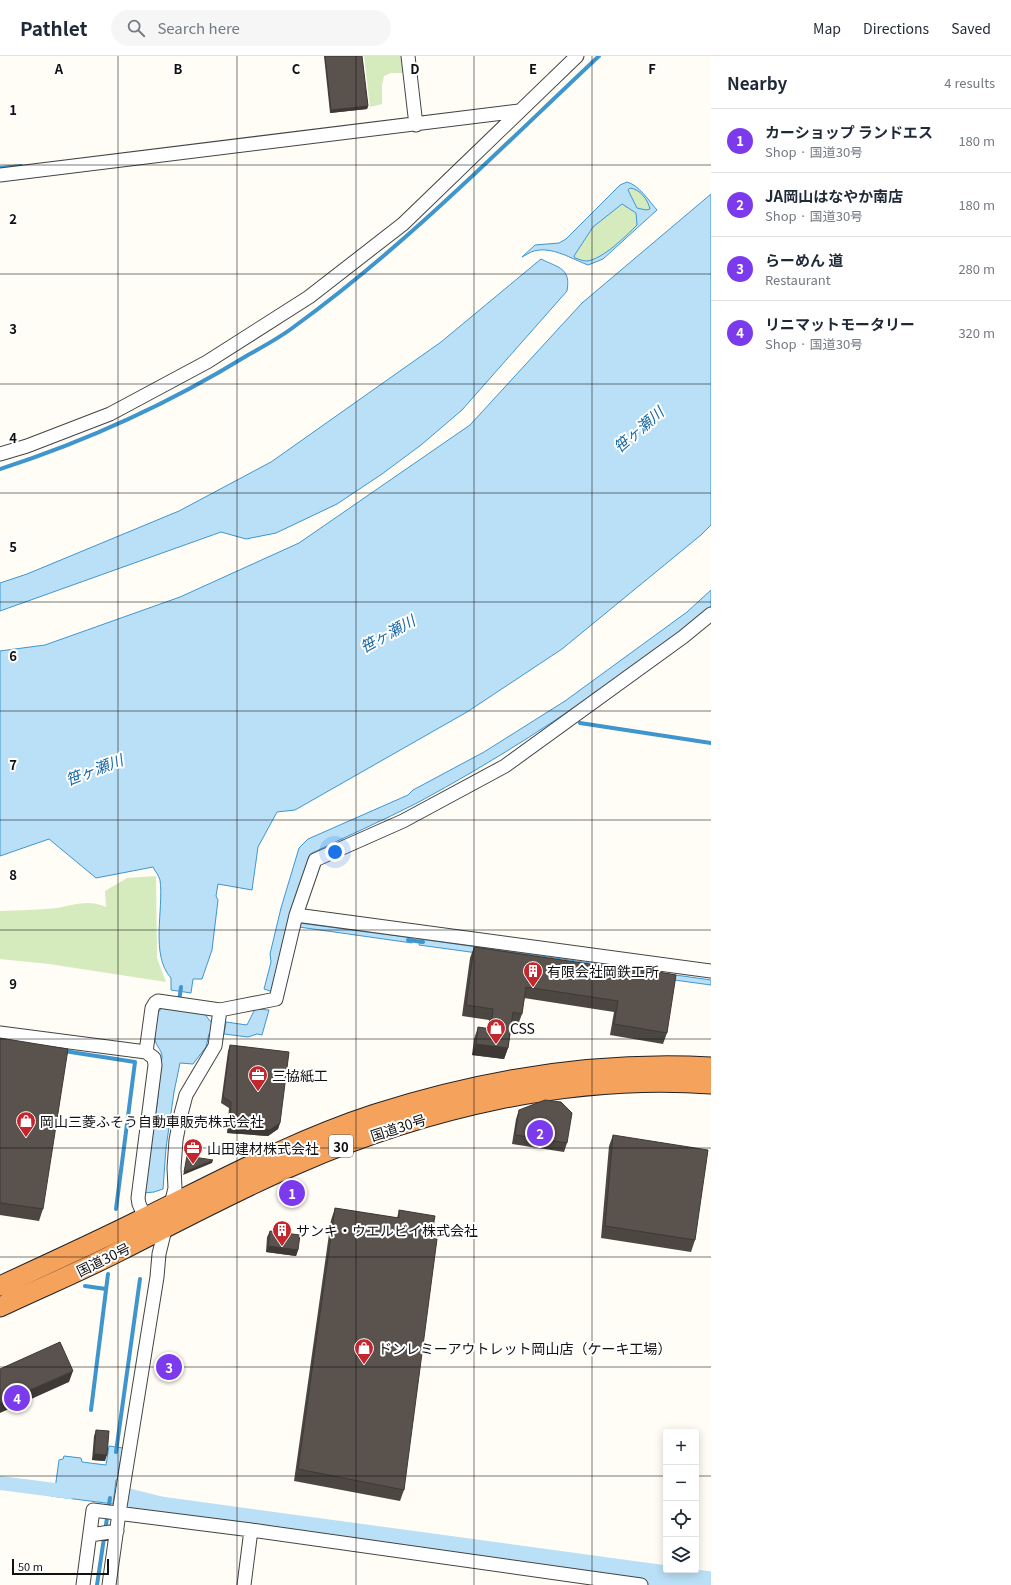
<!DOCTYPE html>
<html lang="en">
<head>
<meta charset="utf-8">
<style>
  :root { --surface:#fff; --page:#f6f6f7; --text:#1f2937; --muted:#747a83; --line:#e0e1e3; --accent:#7c3aed }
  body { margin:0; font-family:Georgia,"Noto Sans JP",serif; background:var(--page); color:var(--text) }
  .controls { position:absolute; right:12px; bottom:12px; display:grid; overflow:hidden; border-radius:4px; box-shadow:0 2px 10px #0003 }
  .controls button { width:36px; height:36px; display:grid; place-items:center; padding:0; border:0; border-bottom:1px solid var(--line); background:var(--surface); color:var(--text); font:20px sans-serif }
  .scale { position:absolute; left:12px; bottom:10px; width:97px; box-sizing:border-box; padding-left:4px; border:2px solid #111; border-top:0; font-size:11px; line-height:14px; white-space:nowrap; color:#111; -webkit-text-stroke:3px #fff; paint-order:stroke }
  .you { position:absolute; left:335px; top:796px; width:14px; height:14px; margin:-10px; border:3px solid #fff; border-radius:50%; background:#1a73e8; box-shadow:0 0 0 6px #1a73e833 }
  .badge { display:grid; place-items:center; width:26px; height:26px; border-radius:50%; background:var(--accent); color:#fff; font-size:13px; font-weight:700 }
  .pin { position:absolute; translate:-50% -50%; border:2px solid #fff; box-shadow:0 1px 4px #0006 }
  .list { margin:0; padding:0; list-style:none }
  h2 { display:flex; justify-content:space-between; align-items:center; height:52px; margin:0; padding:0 16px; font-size:17px }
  h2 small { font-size:13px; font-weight:400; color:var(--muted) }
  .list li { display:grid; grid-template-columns:26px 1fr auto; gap:12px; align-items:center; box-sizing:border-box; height:64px; padding:0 16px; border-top:1px solid var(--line) }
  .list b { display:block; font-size:15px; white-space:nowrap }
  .list p { margin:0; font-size:13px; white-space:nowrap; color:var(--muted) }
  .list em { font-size:13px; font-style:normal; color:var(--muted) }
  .icon { flex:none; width:22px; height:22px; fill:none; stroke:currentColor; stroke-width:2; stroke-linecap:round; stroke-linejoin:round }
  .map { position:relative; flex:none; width:711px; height:1529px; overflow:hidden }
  header { display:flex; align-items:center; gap:24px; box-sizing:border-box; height:56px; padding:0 20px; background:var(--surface); border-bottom:1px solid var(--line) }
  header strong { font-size:19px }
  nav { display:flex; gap:22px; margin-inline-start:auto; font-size:14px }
  .search { width:280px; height:36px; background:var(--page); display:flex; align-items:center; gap:10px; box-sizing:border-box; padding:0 14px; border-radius:22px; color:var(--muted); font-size:15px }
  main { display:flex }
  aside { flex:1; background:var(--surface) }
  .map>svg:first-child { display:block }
  .green { fill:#d5ebbd }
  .water { fill:#b9e0f7; stroke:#3f96cf; fill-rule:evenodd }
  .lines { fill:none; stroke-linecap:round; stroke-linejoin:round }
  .stream { stroke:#3f96cf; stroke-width:4 }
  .canal { stroke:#b9e0f7; stroke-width:14 }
  .river { stroke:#b9e0f7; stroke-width:23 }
  .minor-casing { stroke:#444; stroke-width:15 }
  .highway-casing { stroke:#222; stroke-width:21 }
  .minor { stroke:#fff; stroke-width:13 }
  .highway { stroke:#f5a25d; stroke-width:19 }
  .wall { fill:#4d4742 }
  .shaded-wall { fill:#3f3936 }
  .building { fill:#5a524d; stroke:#3f3936 }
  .grid { fill:none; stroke:#111; stroke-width:1; stroke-opacity:0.55 }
  .labels { text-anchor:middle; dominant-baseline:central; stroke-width:4; stroke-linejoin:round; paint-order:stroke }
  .shield { fill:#fff; stroke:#585858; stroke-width:1 }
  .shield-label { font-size:13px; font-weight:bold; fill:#111 }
  .poi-label { font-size:14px; fill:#111; stroke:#fff; text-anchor:start }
  .street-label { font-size:14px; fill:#111; stroke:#fff }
  .water-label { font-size:15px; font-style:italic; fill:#1768a6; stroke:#fff }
  .grid-label { font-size:13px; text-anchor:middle; font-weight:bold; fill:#111; stroke:#fff; stroke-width:4; stroke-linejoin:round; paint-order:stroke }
</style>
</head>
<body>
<header>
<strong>Pathlet</strong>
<div class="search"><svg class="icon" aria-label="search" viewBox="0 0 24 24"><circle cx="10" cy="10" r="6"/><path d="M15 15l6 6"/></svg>Search here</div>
<nav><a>Map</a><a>Directions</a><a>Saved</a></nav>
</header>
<main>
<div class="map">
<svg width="711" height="1529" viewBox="0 0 711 1529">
  <rect width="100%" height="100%" fill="#fffdf5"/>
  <path class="green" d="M364,0h39l1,17h-13l-7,3 -2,9v19l-12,3z
    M630,132c10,1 18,12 20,21l-4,1 -9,-2 -9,-18z
    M622,147l14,10 1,12c-11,11 -34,34 -50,36 -4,0 -9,-2 -13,-3v-2l19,-29z
    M156,820l1,82 9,24 -117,-18 -49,-5v-48c19,-1 38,-1 57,-3 17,-3 32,-9 49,-1l-1,-16 22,-13z"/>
  <path class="water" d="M627,126c12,3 22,19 30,28l-54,49 -15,6c-16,-6 -36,-19 -54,-14 -4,1 -8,4 -12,6l13,-12 24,-2 7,-4 54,-54zM630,132c10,1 18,12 20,21l-4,1 -9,-2 -9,-18zM622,148l14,9 1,12c-11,11 -34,34 -50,36 -4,0 -9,-2 -12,-3l-1,-2 19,-29z
    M711,138v331l-10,10 -139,114 -95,63 -172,98 -18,2 -19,35 -6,43 -34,-6 -2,12 2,4 -6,50 -10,29h-9l-2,14 -20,-3v-12c-21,-23 -7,-69 -11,-98 -1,-4 -5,-9 -7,-13l-57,11 -47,-39 -49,17v-205l45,-6 135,-48 119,-54 171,-118 112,-122z
    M541,203c18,9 30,9 26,32l-105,119 -41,35 -39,29 -45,30 -61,29 -30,6 -25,-7 -221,79v-28l27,-9 152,-63 92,-49 170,-120z
    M711,534v16c-24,21 -51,40 -77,59 -69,51 -141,97 -217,138 -35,18 -72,34 -107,51l-37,138 -9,-3 7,-27 -1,-8 11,-46 18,-60 9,-9 100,-44 5,-5 71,-38 81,-51 122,-89z
    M299,867l114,15 -1,5 -113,-16z
    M420,883l291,41v5l-292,-40z
    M167,948l34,5 9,12 4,1 -1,12h-4l-3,13 -13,17 -13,-1 -6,29 -8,56 -3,41 -9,3 -10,1 13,-88 5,-48c0,-6 -4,-9 -6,-14 -5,-15 -2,-31 11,-39z
    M255,953l14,1 -7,25 -5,-1 -9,3 -24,-3 2,-12 21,3z
    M109,1390l14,2 -5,25 3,4 -5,3 -3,24 -62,-8v-8l4,1 4,-29 4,-1 1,-3 17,2 1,4 24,3z"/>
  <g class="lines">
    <path class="stream" d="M0,112l21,-2
      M0,413c87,-28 170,-66 248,-114 16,-9 33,-18 47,-29 109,-79 206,-178 304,-270
      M580,667l131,20
      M408,884l15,2
      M179,946l2,-15
      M64,995l71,11 -19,147
      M85,1230l21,3
      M91,1354l17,-136
      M116,1396l24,-173
      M133,1436l13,12
      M97,1529l13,-87"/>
    <path class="canal" d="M0,1427l70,9"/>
    <path class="river" d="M128,1444l32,8 551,75"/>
    <g class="minor-casing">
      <path id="minor" d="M408,0l8,69
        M0,119l519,-64
        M0,398l27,-8 83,-32 97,-52 102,-65 94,-73 174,-168
        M296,859l19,-55 88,-39 102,-55 178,-129 28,-23
        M0,977l146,19 8,6 1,7 -17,133 1,6 9,20
        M146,996l6,-44 3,-5 3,-2 62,9 56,-11 20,-84 415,56
        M90,1479l27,-4
        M83,1529l10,-75 158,20 390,55
        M109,1529l10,-72 38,-236 2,-23 16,-66 -1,-20 2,-28 5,-26 5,-19 29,-49 5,-36
        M244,1529l7,-55"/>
    </g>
    <g class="highway-casing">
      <path id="highway" d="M0,1230c48,-22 96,-44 144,-68 75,-37 151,-78 231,-104 109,-35 222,-53 336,-47
        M0,1251c40,-19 81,-36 120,-56 59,-30 117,-61 177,-87 129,-56 273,-90 414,-80"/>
    </g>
    <use href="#minor" class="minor"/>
    <use href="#highway" class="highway"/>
  </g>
  <path class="wall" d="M324,0h38l6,50 -1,3 -37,4z
    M474,891l149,22 1,-3 43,67 -4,11 -53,-9 4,-23 -90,-14 -2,16 -4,11 -6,-1 -4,24 -4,11 -32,-4 2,-16 4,-12 10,2 1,-9 -27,-4 8,-58z
    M0,982l43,171 -4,12 -39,-6z
    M230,989l50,78 -2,6 -10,7 -41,-3 2,-25 -8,-5 7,-52z
    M519,1054l48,33 -3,9 -52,-8 4,-25z
    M613,1079l82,105 -4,12 -90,-14 8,-92z
    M335,1152l62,10 2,-8 32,28 -27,252 -4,11 -106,-20 37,-261z
    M270,1175l28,19 -2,6 -30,-4 1,-15z
    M96,1374l9,31 -13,-1 2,-24z"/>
  <path class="shaded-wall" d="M368,50l-1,3 -37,4 1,-3z
    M476,988l32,4 -4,11 -32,-4z
    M280,1067l-2,6 -10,7 -41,-3 3,-6z
    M213,1104l-1,3 -29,12 1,-3z
    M268,1190l30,4 -2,6 -30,-4z
    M73,1315l-4,11 -69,31v-10z
    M94,1398l13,1 -2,6 -13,-1z"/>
  <path class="building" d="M325,0h37l6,50 -37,4z
    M474,891l149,22 1,-3 52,9 -9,58 -53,-9 4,-23 -92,-14 -4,27 -9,-2 -5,36 -32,-4 2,-17 13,2 2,-20 -27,-4z
    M0,982l68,11 -25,160 -43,-6z
    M230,989l59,7 -9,71 -10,7 -40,-3 1,-25 -8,-5z
    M545,1044l16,2 11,11 -5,30 -52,-8 4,-25z
    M613,1079l95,15 -13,90 -90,-14z
    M187,1100l26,4 -29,12z
    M335,1152l64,10v-8l36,6 -4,22 6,1 -33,251 -106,-21z
    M270,1175l30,4 -2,15 -30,-4z
    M60,1286l13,29 -73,32v-34z
    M96,1374l13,1 -2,24 -13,-1z"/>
  <path class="grid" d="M118,0v1529M237,0v1529M356,0v1529M474,0v1529M592,0v1529M0,109h711M0,218h711M0,328h711M0,437h711M0,546h711M0,655h711M0,764h711M0,874h711M0,983h711M0,1092h711M0,1201h711M0,1311h711M0,1420h666M696,1420h15"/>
  <defs>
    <g id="building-pin" transform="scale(1)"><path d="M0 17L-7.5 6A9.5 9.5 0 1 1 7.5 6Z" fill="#c4262e" stroke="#fff"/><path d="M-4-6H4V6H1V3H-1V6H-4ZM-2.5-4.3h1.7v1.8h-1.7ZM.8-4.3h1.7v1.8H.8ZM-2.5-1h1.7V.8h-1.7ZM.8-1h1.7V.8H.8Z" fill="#fff"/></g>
    <g id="shop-pin" transform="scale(1)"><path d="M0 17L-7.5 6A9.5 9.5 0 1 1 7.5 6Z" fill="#c4262e" stroke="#fff"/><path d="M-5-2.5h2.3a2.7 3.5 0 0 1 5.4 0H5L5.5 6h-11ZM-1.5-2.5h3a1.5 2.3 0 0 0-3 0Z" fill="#fff"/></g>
    <g id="office-pin" transform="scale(1)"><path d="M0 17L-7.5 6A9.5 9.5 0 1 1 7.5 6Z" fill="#c4262e" stroke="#fff"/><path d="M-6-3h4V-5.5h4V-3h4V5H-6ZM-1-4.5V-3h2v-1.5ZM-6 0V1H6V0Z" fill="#fff"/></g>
  </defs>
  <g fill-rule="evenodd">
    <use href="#building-pin" x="533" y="915"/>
    <use href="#shop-pin" x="496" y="972"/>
    <use href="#office-pin" x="258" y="1019"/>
    <use href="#shop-pin" x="26" y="1065"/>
    <use href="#office-pin" x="193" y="1092"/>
    <use href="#building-pin" x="282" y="1174"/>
    <use href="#shop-pin" x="364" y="1292"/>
  </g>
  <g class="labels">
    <rect class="shield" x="329" y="1079" width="24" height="22" rx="3"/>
    <g class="shield-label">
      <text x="341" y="1090">30</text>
    </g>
    <g class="poi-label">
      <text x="547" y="915">有限会社岡鉄工所</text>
      <text x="510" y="972">CSS</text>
      <text x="272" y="1019">三協紙工</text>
      <text x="40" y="1065">岡山三菱ふそう自動車販売株式会社</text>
      <text x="207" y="1092">山田建材株式会社</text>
      <text x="296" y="1174">サンキ・ウエルビイ株式会社</text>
      <text x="378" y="1292">ドンレミーアウトレット岡山店（ケーキ工場）</text>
    </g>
    <g class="street-label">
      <text transform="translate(398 1071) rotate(-18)">国道30号</text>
      <text transform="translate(103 1203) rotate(-26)">国道30号</text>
    </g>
    <g class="water-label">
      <text transform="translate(638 373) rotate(-41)">笹ヶ瀬川</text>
      <text transform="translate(387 577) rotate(-29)">笹ヶ瀬川</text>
      <text transform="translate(94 713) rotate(-21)">笹ヶ瀬川</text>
    </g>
  </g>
  <g class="grid-label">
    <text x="59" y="18">A</text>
    <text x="178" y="18">B</text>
    <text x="296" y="18">C</text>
    <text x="415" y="18">D</text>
    <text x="533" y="18">E</text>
    <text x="652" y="18">F</text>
    <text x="13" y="59">1</text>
    <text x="13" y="168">2</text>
    <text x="13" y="278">3</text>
    <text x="13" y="387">4</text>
    <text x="13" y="496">5</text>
    <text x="13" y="605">6</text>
    <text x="13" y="714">7</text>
    <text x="13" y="824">8</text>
    <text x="13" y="933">9</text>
  </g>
</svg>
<div class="controls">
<button>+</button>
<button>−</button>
<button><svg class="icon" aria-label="locate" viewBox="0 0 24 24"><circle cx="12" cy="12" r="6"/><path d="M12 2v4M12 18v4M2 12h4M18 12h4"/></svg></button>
<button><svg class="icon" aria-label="layers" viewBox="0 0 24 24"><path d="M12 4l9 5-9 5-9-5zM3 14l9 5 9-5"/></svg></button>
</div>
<div class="scale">50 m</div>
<div class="you"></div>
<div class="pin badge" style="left:292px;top:1137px">1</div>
<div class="pin badge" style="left:540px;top:1077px">2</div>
<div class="pin badge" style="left:169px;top:1311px">3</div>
<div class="pin badge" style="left:17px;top:1342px">4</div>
</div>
<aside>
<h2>Nearby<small>4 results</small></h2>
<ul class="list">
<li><span class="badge">1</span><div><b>カーショップ ランドエス</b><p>Shop · 国道30号</p></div><em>180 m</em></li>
<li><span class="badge">2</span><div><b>JA岡山はなやか南店</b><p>Shop · 国道30号</p></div><em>180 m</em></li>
<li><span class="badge">3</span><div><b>らーめん 道</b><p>Restaurant</p></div><em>280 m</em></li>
<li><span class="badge">4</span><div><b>リニマットモータリー</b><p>Shop · 国道30号</p></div><em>320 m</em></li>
</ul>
</aside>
</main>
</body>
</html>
